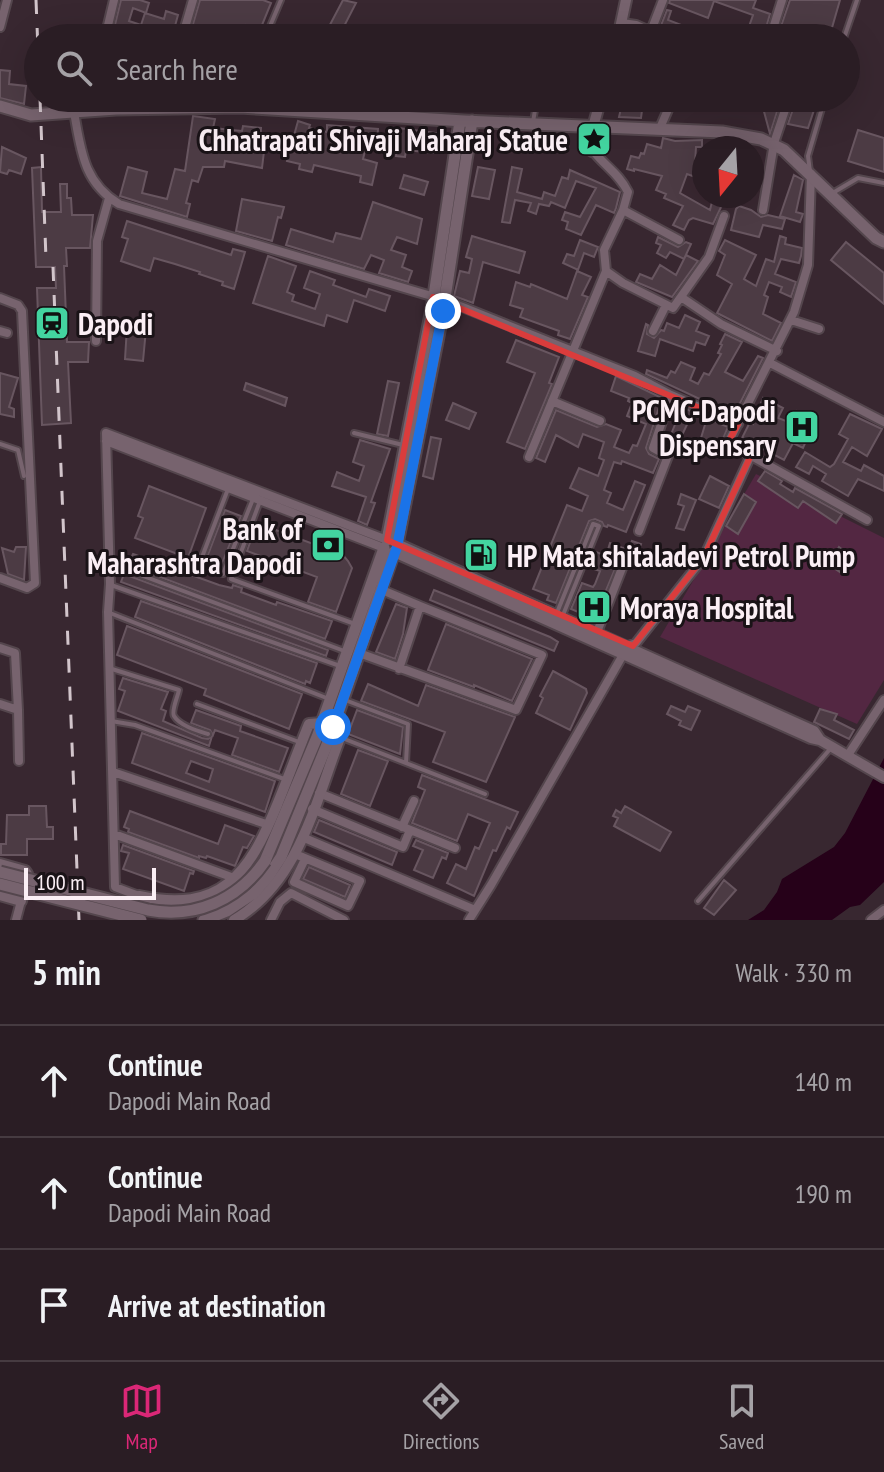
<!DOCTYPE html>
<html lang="en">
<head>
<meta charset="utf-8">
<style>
  :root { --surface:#2a1d24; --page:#32262c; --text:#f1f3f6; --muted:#a5a2a6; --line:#463b41; --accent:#db2777 }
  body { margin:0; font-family:"PT Sans Narrow",sans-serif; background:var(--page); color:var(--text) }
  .compass { position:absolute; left:692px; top:136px; width:72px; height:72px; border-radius:50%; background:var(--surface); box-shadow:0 8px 32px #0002; rotate:198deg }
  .scale { position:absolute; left:24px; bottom:20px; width:132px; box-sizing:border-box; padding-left:8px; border:4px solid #fbeff5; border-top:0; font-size:22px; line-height:28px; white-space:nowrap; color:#fbeff5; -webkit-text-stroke:6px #1a1317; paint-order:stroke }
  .stop { position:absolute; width:24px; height:24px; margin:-18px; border:6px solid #1a73e8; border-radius:50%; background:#fff }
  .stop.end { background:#1a73e8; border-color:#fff; box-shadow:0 2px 8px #0008 }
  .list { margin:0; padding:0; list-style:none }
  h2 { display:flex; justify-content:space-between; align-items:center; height:104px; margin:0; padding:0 32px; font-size:34px }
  h2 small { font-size:26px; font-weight:400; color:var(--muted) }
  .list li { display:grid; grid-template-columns:52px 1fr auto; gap:24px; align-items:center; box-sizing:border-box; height:112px; padding:0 32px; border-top:2px solid var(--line) }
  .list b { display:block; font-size:30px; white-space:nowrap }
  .list p { margin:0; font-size:26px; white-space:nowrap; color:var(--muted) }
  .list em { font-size:26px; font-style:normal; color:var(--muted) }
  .icon { flex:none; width:44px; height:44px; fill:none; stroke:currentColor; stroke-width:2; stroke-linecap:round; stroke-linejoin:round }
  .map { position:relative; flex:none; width:884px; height:920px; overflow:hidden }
  .search { position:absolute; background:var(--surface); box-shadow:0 8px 32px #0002; left:24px; right:24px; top:24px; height:88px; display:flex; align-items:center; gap:20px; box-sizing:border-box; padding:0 28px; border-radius:44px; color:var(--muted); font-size:30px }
  .sheet { height:440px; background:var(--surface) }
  nav { display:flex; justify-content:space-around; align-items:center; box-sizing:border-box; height:112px; border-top:2px solid var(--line); background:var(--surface); font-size:22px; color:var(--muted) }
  nav a { display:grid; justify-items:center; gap:4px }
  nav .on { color:var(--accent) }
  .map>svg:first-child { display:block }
  .green { fill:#532742 }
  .water { fill:#260119 }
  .building { fill:#4c3b44; stroke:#685660; stroke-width:2; fill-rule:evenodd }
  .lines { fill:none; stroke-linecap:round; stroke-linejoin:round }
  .service-casing { stroke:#54464d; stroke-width:8 }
  .minor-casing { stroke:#54464d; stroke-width:12 }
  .tertiary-casing { stroke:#54464d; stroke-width:14 }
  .secondary-casing { stroke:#54464d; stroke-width:15 }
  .service { stroke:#77636e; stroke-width:4 }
  .minor { stroke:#77636e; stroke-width:8 }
  .tertiary { stroke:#77636e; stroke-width:10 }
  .secondary { stroke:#77636e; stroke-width:11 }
  .rail { stroke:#d2c5cb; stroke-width:3; stroke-dasharray:14 14; stroke-linecap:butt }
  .secondary-bridge-casing { stroke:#54464d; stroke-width:15; stroke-linecap:butt }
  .secondary-bridge { stroke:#77636e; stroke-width:11 }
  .route { stroke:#1a73e8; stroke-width:10 }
  .marked { fill:none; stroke:#da3c3c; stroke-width:6; stroke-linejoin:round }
  .labels { text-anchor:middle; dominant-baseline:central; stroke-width:6; stroke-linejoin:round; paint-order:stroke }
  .poi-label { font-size:30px; font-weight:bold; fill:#fbeff5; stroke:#1a1317; text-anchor:end }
</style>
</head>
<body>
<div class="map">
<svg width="884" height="920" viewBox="0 0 884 920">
  <rect width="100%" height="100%" fill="#382730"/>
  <path class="green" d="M756,474l128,64v142l-27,44 -197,-87z"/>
  <path class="water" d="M884,758v124l-24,23 -10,2 -18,13h-84l16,-10 13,-18 5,-13 52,-32 11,-14z"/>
  <path class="building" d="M121,0h19l9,3 -3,10 -13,-5 -4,13 12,4 4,-12 19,6 2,-8 12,4 -6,22 -16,-5 -2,6 -30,-8 -2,5 -9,-2z
    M200,0h63l8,3 -11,27 -14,-5 -4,13h-15l-26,-7 -3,7h-9z
    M343,0l13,3 -18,35h-15z
    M670,0h86l-3,8 17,6 -7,24h-18l8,-23 -39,-14 -6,17 -39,-15z
    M790,0h50l-11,38 -26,-6 -2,6h-24z
    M667,10l4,1 -3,9 47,18h-43l-3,-6 -9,-4z
    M0,70l10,1 -1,13 17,2 -2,18 -24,-6z
    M764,98l17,1 -11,35 -8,-30z
    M810,98h8l-10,30 -20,-4 8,-24 11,4z
    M623,100l20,3 -2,15 -22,-1z
    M193,116l22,3 -2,9 29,3 1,-5 18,2 -1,14 5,1 -3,25 -37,-7 -1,6h-21l-5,15 -6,-2 -6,23 4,1 -3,13 -67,-21 8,-29 19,5 -5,21 25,6 8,-30 10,2z
    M298,121l12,4 -1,3 18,4v-7l51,4 -1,15 -10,-1 -4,16 14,4 -5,22 -12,-3 1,-6 -47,-11 -2,7 -13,-3 1,-5 -13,-3z
    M399,128l37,5 -3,20 -27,-3 -1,7 -9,-1z
    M858,130l26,8v34l-36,-11z
    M663,138l12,3 27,-1v7h-6l-1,16 9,3v14l-17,-6 -7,19 30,17 2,-8 10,3 -9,19 -20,-6 -4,2 -5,10 -11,-5 10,-19 -19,-8 2,-4 -10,-4 6,-14 -28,-7v2l-7,-2 4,-13 8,2 2,-5 3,1 3,-10 14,4z
    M2,147l24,11 -5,16 -12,-4 -2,4 -7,-2z
    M41,167l1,45h19l-1,-28h7v14h4l1,17h21l-3,33h-24l1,18h-3l3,76h22l-1,20h-20l3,61 -29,2 -5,-137h19l-1,-21h-19l-4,-99z
    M478,167l17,3 -6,29 -17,-3z
    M512,167l10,2 -5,23 25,7 2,-7 11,4 7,-19 6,2 2,-9 50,22 -4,16 -2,5 -18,-8 -15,30 -15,-6 2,-7 -6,-2 3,-8 15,5 16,-29 -20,-7 -11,27 -14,-6 -2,4 -10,-2 -3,10 -8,-3 3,-8 -16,-3 -5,23 -8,-1z
    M404,175l24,7 -4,13 -24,-7z
    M794,175l9,5 -7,32 7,2 -3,8 -20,-6z
    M242,199l42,8 -3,11 -3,-1 -6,24 -36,-10z
    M373,202l49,17 -5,25 -20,-7 -6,13 15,5 -4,12 10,4 -4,11 -29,-9 5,-13 -13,-5 -7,14 -78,-24 5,-16 42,13 3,-9 25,6z
    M739,206l12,4 10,7 7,-2 17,4 -3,10 -19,-4 -4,12 -28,-7 5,-21z
    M127,221l104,34 2,-6 12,3 -11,37 -12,-4 1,-3 -24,-8 1,-2 -25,-8 -21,-6 -4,13 -29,-10 7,-22 -6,-2z
    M472,236l53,16 -6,21 -36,-11 -10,41 -19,-7 6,-25 9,2 3,-14 -6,-2z
    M780,236l6,2 -1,6 17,4 -1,8 -2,7 -18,-4 -6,15 21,8 -5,15 -11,-5 2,-5 -13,-5 -5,13 4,2 -5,17 18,9 -9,18 -55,-28 15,-29 -15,-9 8,-20 -6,-4 6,-11 31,15 -12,24 12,7 10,-27 8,3z
    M658,237l20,10 8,-5 5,2 -7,15 -14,-7 -4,6 -9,-5 4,-8 -5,-2z
    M580,240l18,7 -4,10 -10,-4 -6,17 -15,-7 4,-9 7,2z
    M846,242l38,31v31l-53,-44z
    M686,255l12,6 -26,36 -36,-15 4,-8 12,5 8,-14 16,10z
    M268,256l28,10 -9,26 7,3 -2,6 23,8 5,-15 -16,-6 6,-17 25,9 -2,5 33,12 3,-8 21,7 -5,15 -31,-11 -7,22 -20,-7 -3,11 -71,-23z
    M577,271l14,6 -9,18 6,2 -18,42 -12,-4 1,-4 -39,-14 3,-8 -13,-4 6,-23 14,5 1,-3 36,15z
    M685,315l15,7 -4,9 13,5 -4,9 -9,-3 -3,9 -33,-12 -5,17 -17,-5 8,-27 2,1 -1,9 7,4 7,-8 3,1 3,-8 12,5z
    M127,327l19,2 -3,32 -18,-2z
    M725,334l17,8 -17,30 18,9 15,-25 5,2 -29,57 -88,-41 1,-4 20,8 4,-7 4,2 6,-11 14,6 -5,12 8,4 6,-11 5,2 12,-21 -3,-1 4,-8 -2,-1z
    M516,340l43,17 -10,26 3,1 -27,65 -18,-7 28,-69 -28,-11z
    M0,373l18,5 -9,29 5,2v8l-14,-3z
    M616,376l46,22 -16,50 3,6 10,5 -6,14 -31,-12 -1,3 -7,-2 -10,28 7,3 -4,10 16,7 12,-29 10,4 -19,47 -18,-7 -1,2 -3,-1 -2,-4 -7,-3 -6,2 -33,82 -9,-3 2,-5 -16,-6 34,-84 15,6 6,-15 -18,-8 9,-20 19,8 6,-16 -5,-2 5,-16 -21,-8 -5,13 -22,-12 -11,27 -9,-4 20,-48 41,17 9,-3 15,6 -7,17 15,6 4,-8 4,1 9,-22 -19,-8 5,-13 -4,-2 1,-3 -18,-7z
    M388,381l11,2 -11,53 -11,-2z
    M246,383l41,15 -2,8 -41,-16z
    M763,398l20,10 -5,10 13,5 6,-12 7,3 -2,4 12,5 -11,25 -10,-5 -9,17 -42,-22 8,-16 3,2z
    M453,403l23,10 -7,16 -23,-9z
    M682,407l11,5 -19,40 -8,-5z
    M850,414l32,15 -15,27 -15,-9 -9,15 18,9 3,-6 20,11v15l-26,-12 -10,17 -26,-15 4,-7 -13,-8 -4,8 -13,-7 9,-15 25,15 4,-3 14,-25 -9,-5z
    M707,418l21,9 -6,14 2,7 -4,9 -22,-9z
    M431,437l10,2 -8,40 -10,-3z
    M360,440l30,9 -19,53 4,1 -8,22 -9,-4 8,-24 -34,-11 5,-14 22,9 5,-15 -11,-4z
    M765,471l17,10 -2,3 13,8 2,-4 47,26 -6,9 -33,-22 -5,7 -40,-27z
    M710,476l19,10 -10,22 -20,-9z
    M149,486l57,22 -18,50 -53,-20 8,-20 -5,-2z
    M681,494l15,6 -12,30 -8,-2 8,-22 -6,-2z
    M744,494l12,8 -18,32 -12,-8z
    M225,510l16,6 -20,50 -15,-6z
    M257,523l86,32 5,6 4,7 -16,44 -28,-10 9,-25 -70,-26z
    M632,541l9,3 -8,19 -6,-6h-7l-23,55 -17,-6 -2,6 -7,-3 11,-26 11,4 2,-3 5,-13 -12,-4 6,-16 12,5 4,-13 18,7z
    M16,547h10l-2,33 -16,-6 -6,-26 12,4z
    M839,547l12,9 -11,16 -15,-10 9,-12 2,2z
    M133,554l86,31 13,3 1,-3 9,3 -1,4 35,13 1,-3 55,19 -7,18 -197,-74z
    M124,574l204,76 -2,6 -205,-74z
    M434,590l116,47 8,5 -4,9 -124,-51z
    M141,601l176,62 -7,20 -4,-2 -1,3 -170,-67z
    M396,604l11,4 -4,26 -8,25 -19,-7z
    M446,624l86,35 -20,42 -38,-16v2l-46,-17z
    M127,626l175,68 -13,35 -85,-34 2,-6 -89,-34z
    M553,671l33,18 1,4 -17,37 -34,-17 7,-15 -3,-2z
    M123,678l45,14 -7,17 5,2 -3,10 39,17 6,1 4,-3 -3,10 -91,-35 7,-20 -6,-2z
    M368,684l50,22 8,-21 89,32 -29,65 -53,-20 12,-30 -84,-31z
    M671,706l14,6 3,-6 12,5 -9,19 -12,-5 2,-4 -14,-7z
    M820,709l17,5 -3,6 20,10 -5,9 -35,-17z
    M196,710l45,16 -1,5 48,17 -9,24 -47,-17 6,-17 -23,-8 -2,5 -3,-5 -19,-7z
    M357,710l46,17 -3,27 -52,-20z
    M142,733l133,48 -10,31 -133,-49zM191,761l22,8 -4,13 -23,-9z
    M358,750l30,11 -18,45 -29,-12z
    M422,775l96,37 -8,17 -3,-2 -11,24 -3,-1 -19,46 -27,-13 9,-19 10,5 9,-22 4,2 11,-26 -22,-9 -11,27 -45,-18 13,-33 -7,-3z
    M29,806h17l1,21h6v12h-26v16h-26v-11h5l1,-29h22z
    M625,806l46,26 -11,19 -46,-25 4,-8 -5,-2 3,-6 5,3z
    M130,811l88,33 7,-19 29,11 -7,12 -4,-1 -8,19 -28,-10 -1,2 -7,-2v2l-71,-26 1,-3 -5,-2z
    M319,820l78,32 -5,13 -78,-33z
    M416,840l32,13 -2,6 -4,-2 -9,21 -19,-8 9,-20 -10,-4z
    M123,845l71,26 -1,3 -3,-1 -6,18 -61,-22 6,-16 -8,-2z
    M309,867l41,18 -5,12 -42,-18z
    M724,880l12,10 -22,25 -10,-7z"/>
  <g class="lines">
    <g class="service-casing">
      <path id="service" d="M265,38l16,-38
        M844,38l13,-38
        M533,122l4,-24
        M810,172l-2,-16 17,-58
        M831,194l27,-16 26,5
        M354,433l49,12
        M0,444l18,6 6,26
        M228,489l-29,76 24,9 30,-75
        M260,501l-29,78 124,45
        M111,564l236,88
        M111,585l229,81
        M110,613l219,86
        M556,615l37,-91
        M563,615l36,-89 -6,-2
        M112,669l67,21c-1,6 -8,21 -5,26 6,10 24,15 34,18
        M345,700l63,24 -2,39
        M197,704l102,38
        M111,721l24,4 152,55
        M342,738l143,56
        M698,901l133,-153"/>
    </g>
    <g class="minor-casing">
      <path id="minor" d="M622,23l14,2 29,13
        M0,27l7,-27
        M651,31l12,-31
        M105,38l9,-38
        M182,38l11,-38
        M770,38l12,-38
        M85,111l4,-13
        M74,112c7,38 9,70 45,92l326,96 190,76 36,19 67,29
        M326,113l7,-15
        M660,128l13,-30
        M592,152l11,-25
        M811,174l-3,91 -14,47 -66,131 139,77
        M623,210l56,30
        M763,210l11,-67 15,-45
        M606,271l17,12 50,25 36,-51 15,-41
        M681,297l40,27 56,27
        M0,298l18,7 4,6 13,272 -8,5 -27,-10
        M791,320l28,9
        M0,331l7,2
        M653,331l13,-26
        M96,341l1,-100 12,-43
        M770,363l114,59
        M552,401l48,20
        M106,441l278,107
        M529,457l77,-186 -2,-21 19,-40 5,-18c-13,-27 -39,-32 -46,-66
        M639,531l29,-75 -15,-8 18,-53
        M382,590l38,16
        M597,632l27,-69
        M0,648l15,5 3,57
        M359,653l157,57 26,-55 -122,-49 -21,63
        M0,704l18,6 1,51
        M848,755l36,-55
        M113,772l156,53
        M319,793l136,55
        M312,809l91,38 7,-17
        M402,827l12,-26
        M114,834l120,44
        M302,837l173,73
        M295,854l65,27 -12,25 -54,-24 11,-23
        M139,896l-24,-9 -7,-275 2,-28 -4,-151 281,107
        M16,920l5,-19
        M271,920l9,-18 11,-9 53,27
        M469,920l22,-35 137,-239 8,-3 68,-86 47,-102
        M871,920l13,-10"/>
    </g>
    <g class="tertiary-casing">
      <path id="tertiary" d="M618,38l8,-38
        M593,127l8,-29
        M397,544l417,187 6,9
        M394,552l417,186 9,2 64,37
        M0,864l25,7 2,3 -6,27 -21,-6
        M136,914l3,-18c82,18 110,-22 138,-91 11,-27 21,-54 32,-81l13,-1
        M234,920c65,-38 81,-117 106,-182l-7,-11"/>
    </g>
    <g class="secondary-casing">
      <path id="secondary" d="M0,106l31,9 85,-6 124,-2 224,14 258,11 39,7 23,11 92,88 8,4
        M387,540l45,-231 28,-188
        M397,544l46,-233 29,-190
        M265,861l52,-124 67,-189
        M204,920l23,-9 27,-18 14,-16 13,-20 47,-115 66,-190"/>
    </g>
    <use href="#service" class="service"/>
    <use href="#minor" class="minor"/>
    <use href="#tertiary" class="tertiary"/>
    <use href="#secondary" class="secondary"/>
    <path class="rail" d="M36,0l2,50
      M40,98l6,161
      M53,267l26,653"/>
    <g class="secondary-bridge-casing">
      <path id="secondary-bridge" d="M0,872l148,38c47,9 90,-10 117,-49
        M0,884l141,36"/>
    </g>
    <use href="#secondary-bridge" class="secondary-bridge"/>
  </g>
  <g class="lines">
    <path class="route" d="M333,727l64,-180 46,-236"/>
  </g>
  <path class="marked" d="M433,297l305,127 -10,19 23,12 -47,102 -71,89 -246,-106z"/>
  <defs>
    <g id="sight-square" transform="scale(1.8)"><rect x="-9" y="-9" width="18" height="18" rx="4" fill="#43d4a0" stroke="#1a1317"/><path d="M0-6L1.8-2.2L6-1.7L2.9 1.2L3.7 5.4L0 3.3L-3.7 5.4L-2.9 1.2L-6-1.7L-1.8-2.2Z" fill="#111"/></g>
    <g id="station-square" transform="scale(1.8)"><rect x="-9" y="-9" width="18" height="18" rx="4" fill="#43d4a0" stroke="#1a1317"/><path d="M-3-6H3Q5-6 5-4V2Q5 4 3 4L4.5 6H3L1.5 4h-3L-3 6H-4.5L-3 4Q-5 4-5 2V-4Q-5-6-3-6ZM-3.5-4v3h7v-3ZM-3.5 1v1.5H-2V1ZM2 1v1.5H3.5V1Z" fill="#111"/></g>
    <g id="hospital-square" transform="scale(1.8)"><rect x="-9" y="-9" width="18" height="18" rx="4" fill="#43d4a0" stroke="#1a1317"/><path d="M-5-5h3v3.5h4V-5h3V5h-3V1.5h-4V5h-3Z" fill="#111"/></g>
    <g id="bank-square" transform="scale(1.8)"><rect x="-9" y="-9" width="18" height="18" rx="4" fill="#43d4a0" stroke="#1a1317"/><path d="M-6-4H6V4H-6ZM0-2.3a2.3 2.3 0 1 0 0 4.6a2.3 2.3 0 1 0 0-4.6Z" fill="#111"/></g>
    <g id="fuel-square" transform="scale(1.8)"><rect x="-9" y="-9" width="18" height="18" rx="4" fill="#43d4a0" stroke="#1a1317"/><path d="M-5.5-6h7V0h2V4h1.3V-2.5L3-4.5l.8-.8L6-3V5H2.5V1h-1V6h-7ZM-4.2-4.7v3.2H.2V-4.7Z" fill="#111"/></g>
  </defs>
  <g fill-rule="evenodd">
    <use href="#sight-square" x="594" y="139"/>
    <use href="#station-square" x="52" y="323"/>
    <use href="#hospital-square" x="802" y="427"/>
    <use href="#bank-square" x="328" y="545"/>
    <use href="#fuel-square" x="481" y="555"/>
    <use href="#hospital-square" x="594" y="607"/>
  </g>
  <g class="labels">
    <g class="poi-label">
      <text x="568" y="139">Chhatrapati Shivaji Maharaj Statue</text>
      <text x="78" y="323" text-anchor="start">Dapodi</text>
      <text x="776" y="410">PCMC-Dapodi<tspan x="776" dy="34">Dispensary</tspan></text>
      <text x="302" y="528">Bank of<tspan x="302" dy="34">Maharashtra Dapodi</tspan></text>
      <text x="507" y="555" text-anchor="start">HP Mata shitaladevi Petrol Pump</text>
      <text x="620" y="607" text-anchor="start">Moraya Hospital</text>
    </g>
  </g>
</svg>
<svg class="compass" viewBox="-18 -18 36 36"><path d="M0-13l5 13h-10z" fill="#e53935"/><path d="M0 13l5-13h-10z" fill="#a5a2a6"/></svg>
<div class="scale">100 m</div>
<div class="stop" style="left:333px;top:727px"></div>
<div class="stop end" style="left:443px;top:311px"></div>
<div class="search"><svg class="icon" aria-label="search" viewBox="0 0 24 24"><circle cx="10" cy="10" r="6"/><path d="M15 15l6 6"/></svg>Search here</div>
</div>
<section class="sheet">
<h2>5 min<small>Walk · 330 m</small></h2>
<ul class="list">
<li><svg class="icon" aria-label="ahead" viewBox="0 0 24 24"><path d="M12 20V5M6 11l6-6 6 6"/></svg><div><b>Continue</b><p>Dapodi Main Road</p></div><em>140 m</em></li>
<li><svg class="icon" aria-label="ahead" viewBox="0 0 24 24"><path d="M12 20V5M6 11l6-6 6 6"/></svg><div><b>Continue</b><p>Dapodi Main Road</p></div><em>190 m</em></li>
<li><svg class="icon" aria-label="arrive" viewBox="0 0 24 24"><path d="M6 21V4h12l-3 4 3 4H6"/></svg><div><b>Arrive at destination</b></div></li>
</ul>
</section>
<nav>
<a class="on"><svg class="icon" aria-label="map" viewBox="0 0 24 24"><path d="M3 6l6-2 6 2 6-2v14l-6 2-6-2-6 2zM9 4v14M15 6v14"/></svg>Map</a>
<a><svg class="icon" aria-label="directions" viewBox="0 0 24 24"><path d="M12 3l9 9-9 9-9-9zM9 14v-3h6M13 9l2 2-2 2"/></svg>Directions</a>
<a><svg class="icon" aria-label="saved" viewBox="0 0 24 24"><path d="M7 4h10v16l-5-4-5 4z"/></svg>Saved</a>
</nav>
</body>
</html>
